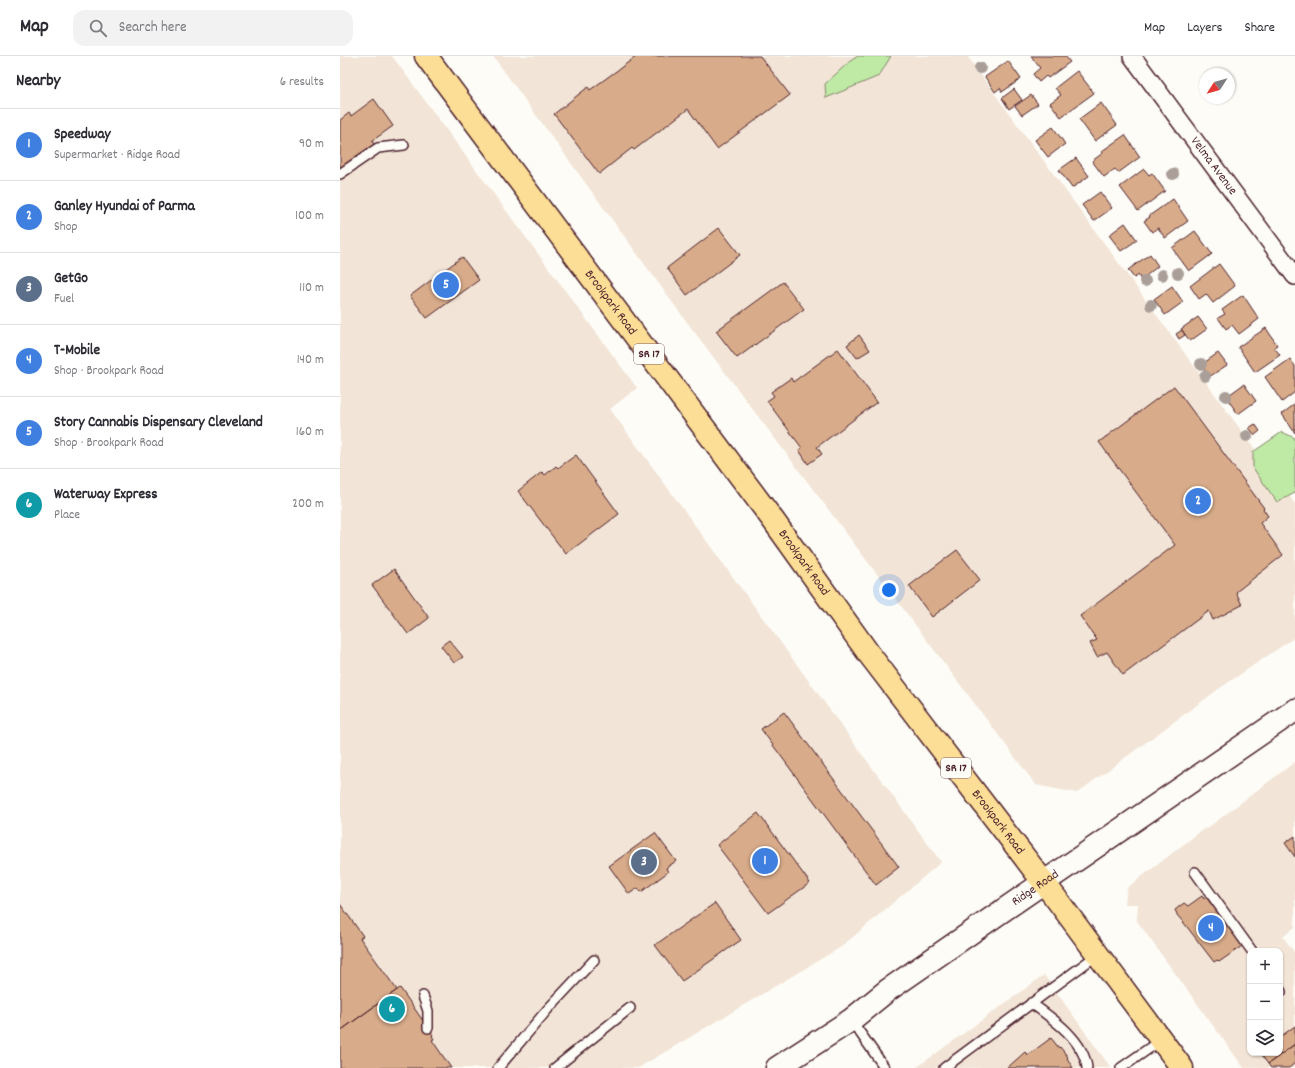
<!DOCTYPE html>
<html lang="en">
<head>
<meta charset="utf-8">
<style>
  :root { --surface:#fff; --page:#f2f2f3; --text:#2b2b33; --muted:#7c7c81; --line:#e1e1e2; --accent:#d93025 }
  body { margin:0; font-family:Dekko,sans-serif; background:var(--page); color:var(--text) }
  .controls { position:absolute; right:12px; bottom:12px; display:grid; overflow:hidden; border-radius:8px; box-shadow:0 1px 3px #0004 }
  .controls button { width:36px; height:36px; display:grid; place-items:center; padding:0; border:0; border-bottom:1px solid var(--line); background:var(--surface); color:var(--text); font:20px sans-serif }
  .compass { position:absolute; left:859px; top:12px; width:36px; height:36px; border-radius:50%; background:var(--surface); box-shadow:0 1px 3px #0004; rotate:234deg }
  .you { position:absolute; left:549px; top:534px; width:14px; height:14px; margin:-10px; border:3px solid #fff; border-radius:50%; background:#1a73e8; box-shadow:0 0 0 6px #1a73e833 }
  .badge { display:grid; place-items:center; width:26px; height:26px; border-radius:50%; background:var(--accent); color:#fff; font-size:13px; font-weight:700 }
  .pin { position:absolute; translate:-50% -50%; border:2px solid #fff; box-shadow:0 1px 4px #0006 }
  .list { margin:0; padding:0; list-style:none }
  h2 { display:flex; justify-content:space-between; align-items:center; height:52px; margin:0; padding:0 16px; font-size:17px }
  h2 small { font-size:13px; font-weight:400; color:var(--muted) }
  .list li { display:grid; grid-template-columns:26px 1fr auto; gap:12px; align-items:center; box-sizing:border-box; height:72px; padding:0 16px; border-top:1px solid var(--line) }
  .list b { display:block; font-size:15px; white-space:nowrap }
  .list p { margin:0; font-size:13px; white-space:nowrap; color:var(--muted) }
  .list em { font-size:13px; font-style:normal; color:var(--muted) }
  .icon { flex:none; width:22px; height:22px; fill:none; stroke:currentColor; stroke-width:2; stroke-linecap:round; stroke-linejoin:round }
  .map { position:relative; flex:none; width:955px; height:1012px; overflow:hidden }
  header { display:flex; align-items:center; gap:24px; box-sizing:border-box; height:56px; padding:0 20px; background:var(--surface); border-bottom:1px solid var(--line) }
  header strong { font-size:19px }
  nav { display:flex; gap:22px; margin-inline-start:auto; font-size:14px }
  .search { width:280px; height:36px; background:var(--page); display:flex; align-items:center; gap:10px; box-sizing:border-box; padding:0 14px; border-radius:12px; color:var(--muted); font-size:15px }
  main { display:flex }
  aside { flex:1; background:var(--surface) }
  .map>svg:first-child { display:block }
  .built { fill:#f2e4d6; fill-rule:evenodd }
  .green { fill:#beeaa6; stroke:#848468 }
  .building { fill:#d8ac8a; stroke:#4a1f2b }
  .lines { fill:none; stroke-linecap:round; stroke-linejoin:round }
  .service-casing { stroke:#4a1f2b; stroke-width:12 }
  .minor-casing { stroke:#4a1f2b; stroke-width:20 }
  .secondary-casing { stroke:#4a1f2b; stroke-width:25 }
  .primary-casing { stroke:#4a1f2b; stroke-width:25 }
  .service { stroke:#fdfcf7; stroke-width:9 }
  .minor { stroke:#fdfcf7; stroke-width:17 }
  .secondary { stroke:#fdfcf7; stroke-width:22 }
  .primary { stroke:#fcde96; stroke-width:22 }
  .tree { fill:#aa9e98 }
  .labels { text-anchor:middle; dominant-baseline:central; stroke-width:3; stroke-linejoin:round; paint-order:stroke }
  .shield { fill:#fdfcf7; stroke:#806168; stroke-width:1 }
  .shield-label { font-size:12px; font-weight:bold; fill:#4a1f2b }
  .street-label { font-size:13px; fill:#4a1f2b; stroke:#fdfcf7 }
</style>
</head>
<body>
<header>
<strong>Map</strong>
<div class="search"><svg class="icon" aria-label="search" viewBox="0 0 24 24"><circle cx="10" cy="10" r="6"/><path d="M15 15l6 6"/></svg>Search here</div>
<nav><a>Map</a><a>Layers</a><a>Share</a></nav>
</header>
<main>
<aside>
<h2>Nearby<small>6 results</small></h2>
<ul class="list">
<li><span class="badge" style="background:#3f7fe0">1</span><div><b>Speedway</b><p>Supermarket · Ridge Road</p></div><em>90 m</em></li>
<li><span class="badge" style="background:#3f7fe0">2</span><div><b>Ganley Hyundai of Parma</b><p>Shop</p></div><em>100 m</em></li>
<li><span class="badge" style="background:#5c6f8a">3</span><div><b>GetGo</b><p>Fuel</p></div><em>110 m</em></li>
<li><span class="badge" style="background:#3f7fe0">4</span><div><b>T-Mobile</b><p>Shop · Brookpark Road</p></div><em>140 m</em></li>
<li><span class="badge" style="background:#3f7fe0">5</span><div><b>Story Cannabis Dispensary Cleveland</b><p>Shop · Brookpark Road</p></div><em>160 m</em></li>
<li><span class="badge" style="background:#0f9aa8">6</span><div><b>Waterway Express</b><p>Place</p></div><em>200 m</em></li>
</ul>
</aside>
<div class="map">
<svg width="955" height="1012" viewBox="0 0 955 1012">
  <rect width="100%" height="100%" fill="#fdfcf7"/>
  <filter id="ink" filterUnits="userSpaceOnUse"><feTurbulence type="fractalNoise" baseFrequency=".025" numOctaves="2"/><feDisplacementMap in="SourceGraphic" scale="8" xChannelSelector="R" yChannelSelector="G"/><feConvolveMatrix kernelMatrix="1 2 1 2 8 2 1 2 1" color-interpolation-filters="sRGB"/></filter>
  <g filter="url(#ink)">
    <path class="built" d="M0,0h52l245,332 -27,21 331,453 -100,85 -203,121h-298z
      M153,0h474l328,448v133l-75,51 -143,105 -41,-8 -355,-471z
      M955,706v165l-12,10 12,16v115h-51l-107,-147 1,-17h-13l1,-9 1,-7 78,-60 1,1zM910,895h30v102h-30z
      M704,919l67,93h-195z"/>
    <path class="green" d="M518,0h33l-12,20 -53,22 -1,-14 24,-22z
      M942,376l13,6v55l-18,9 -24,-34v-16z"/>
    <path class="building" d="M297,0h123l30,39 -73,54 -29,-40 -54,41 -2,-2 -33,26 -45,-60 34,-27 2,3z
      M691,0h34l5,6 -22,16 -2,-2 -7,6 -6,-8 7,-6z
      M668,5l13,18 -19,13 -2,-4 -5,4 -10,-15z
      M737,15l17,22 -33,24 -11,-14 11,-8 -6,-7z
      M674,33l8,11 -13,9 -7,-11z
      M691,39l7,9 -16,11 -7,-9z
      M34,43l19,27 -21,15 3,5 -21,16 -2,-3 -12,9v-48l9,-7 2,3z
      M761,47l16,22 -22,16 -16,-22z
      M713,71l12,17 -17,13 -13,-17z
      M785,79l15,22 -22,16 -3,-4 -11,8 -12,-16 11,-8 -1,-2z
      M736,102l13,18 -17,12 -13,-18z
      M804,113l5,6 3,-2 13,18 -27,20 -18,-24z
      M760,136l12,16 -18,13 -12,-16z
      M833,143l15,22 -23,17 -7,-10 -6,4 -8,-11 6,-4 -1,-1z
      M785,167l12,17 -16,11 -12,-16z
      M379,172l21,27 -53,40 -20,-27z
      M855,175l17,23 -23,17 -17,-23z
      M810,198l8,12 -17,14 -3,-5 -4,3 -6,-8z
      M122,201l17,23 -52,38 -17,-22z
      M879,208l16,22 -22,17 -7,-9 -7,5 -9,-13z
      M443,226l21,27 -67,49 -21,-27z
      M832,230l11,16 -18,13 -11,-16z
      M903,239l16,24 -20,15 -7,-9 -6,4 -8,-11 7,-4 -3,-4z
      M858,261l9,12 -17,12 -9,-12z
      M926,272l11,17 -3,2 6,8 -25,17 -17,-25z
      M842,274l3,5 -6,4 -3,-5z
      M519,279l11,15 -13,8 -10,-13z
      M498,293l39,53 -60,45 5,7 -14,10 -9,-14 3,-2 -35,-47 7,-5 -3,-4 20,-14 2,4z
      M878,297l9,12 -18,12 -8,-12z
      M950,303l5,7v26l-13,10 -17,-25z
      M904,328l12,17 -18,13 -12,-17z
      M834,330l90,122 -1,1 5,7 -8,7 23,32 -47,37 6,13 -29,15 -4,-9 -86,64 -16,-23 -10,5 -7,-14 7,-3 -17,-24 95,-71 -76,-103z
      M955,348v29l-13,-19z
      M915,368l5,7 -5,4 -6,-7z
      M236,399l43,59 -53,40 -48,-63 24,-19 3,3 11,-9 2,2z
      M617,494l23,30 -48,37 -23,-31z
      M54,513l35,49 -21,16 -36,-49z
      M109,584l14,17 -9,6 -13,-17z
      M444,656l115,155 -23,18 -115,-156z
      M418,757l52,70 -42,30 -51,-68z
      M315,777l21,28 -10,7 2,4 -27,20 -3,-4 -9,6 -20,-28z
      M955,780v21l-10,-14z
      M862,840l2,3 2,-2 12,16 2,-2 22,35 -23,16 -2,-2 -3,2 -30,-39 -7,-8v-1l-2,-4 9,-7 4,3z
      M375,847l26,37 -59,41 -27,-36z
      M0,848l23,32 -3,2 37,52 -57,41z
      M60,932l33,47 -1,1 2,3 -2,1 19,28h-111v-37z
      M955,970v18l-27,20 -8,-11h20v-16z
      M711,982l8,10 1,-1 8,10 -1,1 6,10h-66l18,-16 3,3z
      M955,988v19l-6,5h-18l-3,-4z"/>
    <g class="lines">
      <g class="service-casing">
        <path id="service" d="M0,118l38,-26 26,-3
          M855,816l57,79
          M940,934l1,2
          M83,940l5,15v17
          M691,947c21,15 53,37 56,65
          M511,964l34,48
          M158,1012l49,-58 47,-50
          M215,1012l75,-60
          M604,1012l153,-113
          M781,1012l40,-28"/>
      </g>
      <g class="minor-casing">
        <g id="minor">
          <path id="s1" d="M792,0l163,220"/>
        </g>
      </g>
      <g class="secondary-casing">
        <g id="secondary">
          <path id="s2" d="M437,1012l74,-48 37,-30 117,-81 290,-199"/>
        </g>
      </g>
      <g class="primary-casing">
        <g id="primary">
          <path id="s3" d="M86,0l347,464 96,134 189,247 124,167"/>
        </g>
      </g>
      <use href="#service" class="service"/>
      <use href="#minor" class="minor"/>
      <use href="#secondary" class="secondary"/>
      <use href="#primary" class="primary"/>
    </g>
    <g class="tree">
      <circle cx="640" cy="12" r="6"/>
      <circle cx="833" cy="118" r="6"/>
      <circle cx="838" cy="217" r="6"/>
      <circle cx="822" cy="219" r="6"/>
      <circle cx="805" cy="225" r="6"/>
      <circle cx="811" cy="249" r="6"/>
      <circle cx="861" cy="308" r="6"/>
      <circle cx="865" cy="320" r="6"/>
      <circle cx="886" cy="340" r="6"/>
      <circle cx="907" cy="380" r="6"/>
    </g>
  </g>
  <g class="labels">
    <g class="shield">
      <rect x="294" y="288" width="30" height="20" rx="3"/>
      <rect x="601" y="702" width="30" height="20" rx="3"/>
    </g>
    <g class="shield-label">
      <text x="309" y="298">SR 17</text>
      <text x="616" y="712">SR 17</text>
    </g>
    <g class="street-label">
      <text stroke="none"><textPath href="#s1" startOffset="137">Velma Avenue</textPath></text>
      <text stroke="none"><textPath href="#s3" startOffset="308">Brookpark Road</textPath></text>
      <text stroke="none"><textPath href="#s3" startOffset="632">Brookpark Road</textPath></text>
      <text stroke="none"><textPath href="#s3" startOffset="956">Brookpark Road</textPath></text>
      <text stroke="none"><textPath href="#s2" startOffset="315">Ridge Road</textPath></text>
    </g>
  </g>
</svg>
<div class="controls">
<button>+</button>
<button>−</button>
<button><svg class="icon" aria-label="layers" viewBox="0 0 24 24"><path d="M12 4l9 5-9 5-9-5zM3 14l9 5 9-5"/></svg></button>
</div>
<svg class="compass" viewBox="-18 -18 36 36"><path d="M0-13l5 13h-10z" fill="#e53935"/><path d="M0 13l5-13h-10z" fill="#7c7c81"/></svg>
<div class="you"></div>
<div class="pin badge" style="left:425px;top:805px;background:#3f7fe0">1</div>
<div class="pin badge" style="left:858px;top:445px;background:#3f7fe0">2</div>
<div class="pin badge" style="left:304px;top:806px;background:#5c6f8a">3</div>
<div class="pin badge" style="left:871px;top:872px;background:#3f7fe0">4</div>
<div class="pin badge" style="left:106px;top:229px;background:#3f7fe0">5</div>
<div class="pin badge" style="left:52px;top:953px;background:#0f9aa8">6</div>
</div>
</main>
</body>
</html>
